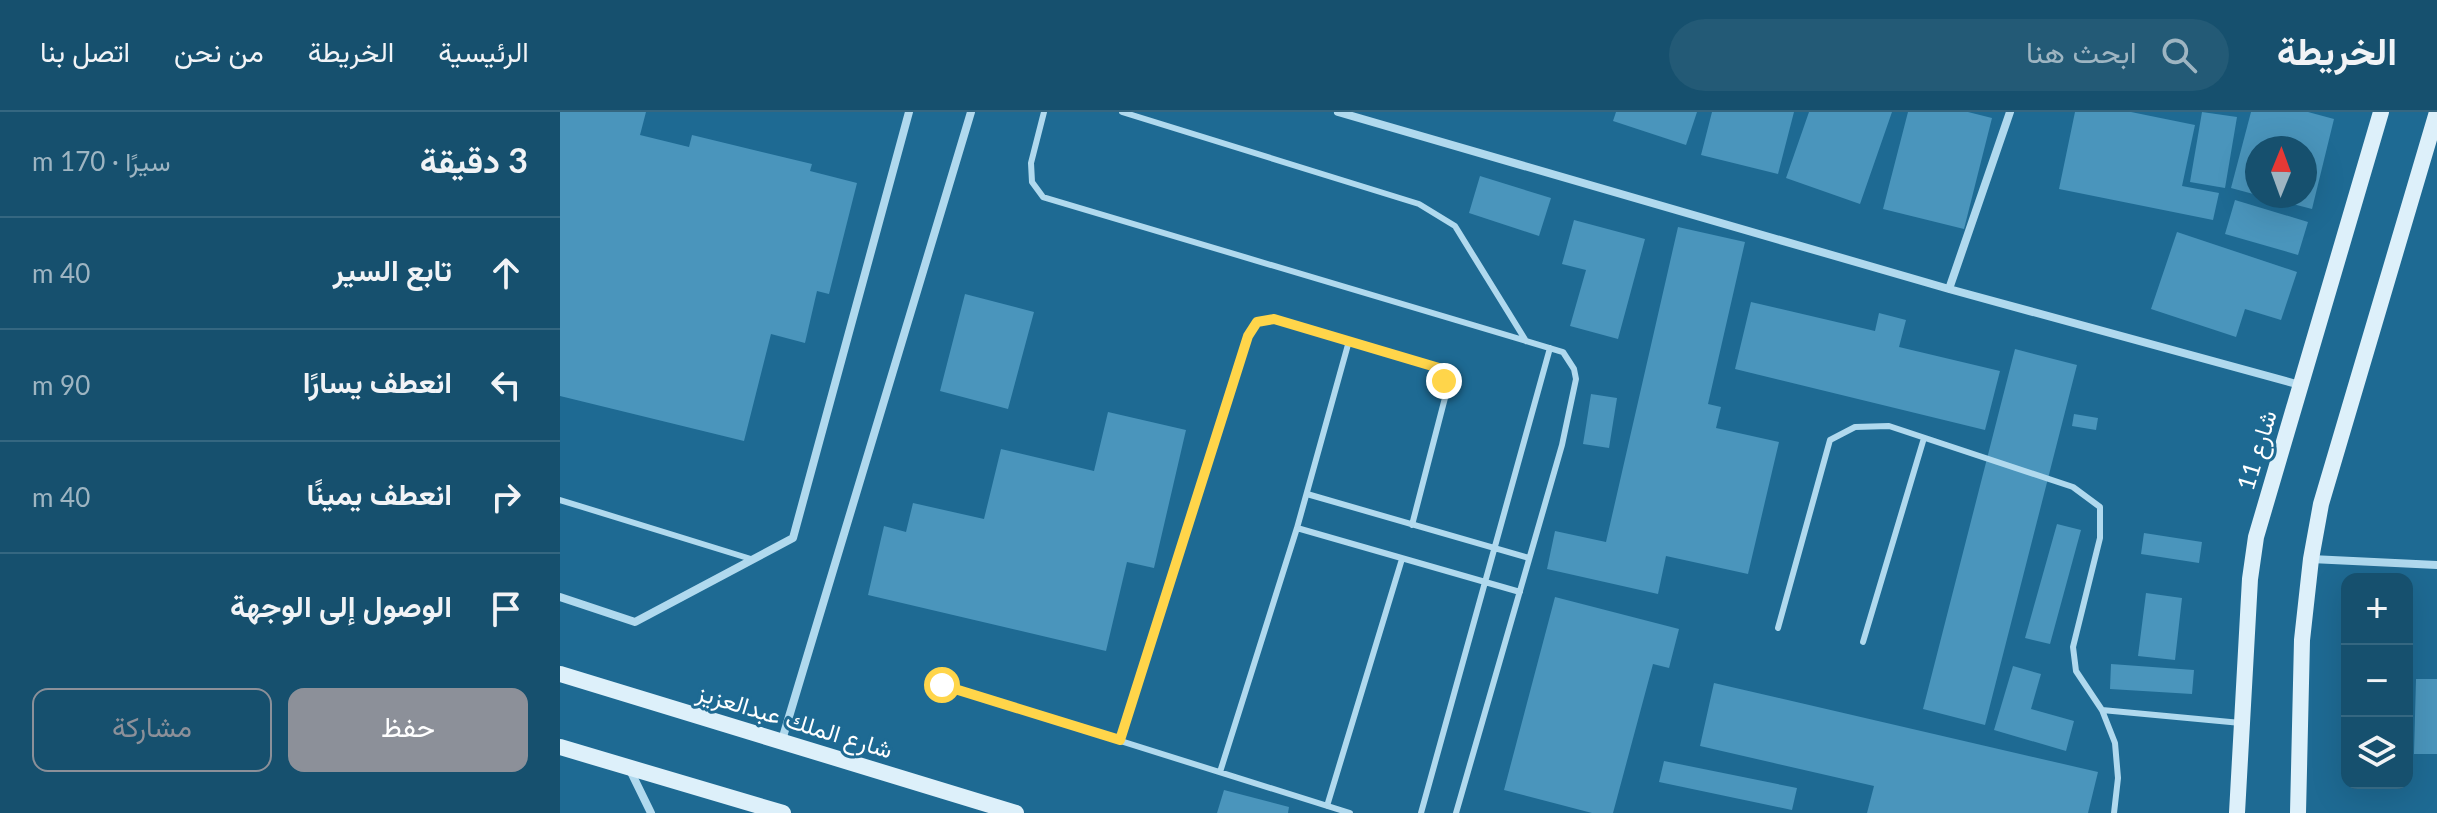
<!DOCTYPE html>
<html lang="ar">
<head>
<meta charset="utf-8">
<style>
  :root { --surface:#16506e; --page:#235a76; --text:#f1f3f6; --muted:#9eb5c2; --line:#356781; --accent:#8c9099 }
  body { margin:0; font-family:Lato,Vazirmatn,sans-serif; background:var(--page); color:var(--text); direction:rtl }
  .controls { position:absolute; right:24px; bottom:24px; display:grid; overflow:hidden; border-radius:16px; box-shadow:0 8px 32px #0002 }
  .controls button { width:72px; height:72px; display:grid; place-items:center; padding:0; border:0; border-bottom:2px solid var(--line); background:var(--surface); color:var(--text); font:40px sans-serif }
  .compass { position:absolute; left:1685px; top:24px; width:72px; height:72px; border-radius:50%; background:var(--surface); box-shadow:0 8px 32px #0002; rotate:1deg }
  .stop { position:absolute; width:24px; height:24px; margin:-18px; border:6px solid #ffd54a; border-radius:50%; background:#fff }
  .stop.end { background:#ffd54a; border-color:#fff; box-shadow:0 2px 8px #0008 }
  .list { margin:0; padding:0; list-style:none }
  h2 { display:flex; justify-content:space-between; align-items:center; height:104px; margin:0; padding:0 32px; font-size:34px }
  h2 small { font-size:26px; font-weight:400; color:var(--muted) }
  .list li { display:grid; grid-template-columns:52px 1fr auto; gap:24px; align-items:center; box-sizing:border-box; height:112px; padding:0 32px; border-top:2px solid var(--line) }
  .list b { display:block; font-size:30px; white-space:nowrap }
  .list em { font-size:26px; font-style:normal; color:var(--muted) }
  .actions { display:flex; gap:16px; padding:24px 32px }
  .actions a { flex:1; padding:18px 0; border:2px solid var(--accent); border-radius:16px; text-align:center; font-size:28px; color:var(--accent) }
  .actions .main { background:var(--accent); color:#fff }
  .icon { flex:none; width:44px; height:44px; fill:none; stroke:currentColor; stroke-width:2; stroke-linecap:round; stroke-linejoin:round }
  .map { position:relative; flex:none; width:1877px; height:701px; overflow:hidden; direction:ltr }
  header { display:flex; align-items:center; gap:48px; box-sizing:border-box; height:112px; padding:0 40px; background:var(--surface); border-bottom:2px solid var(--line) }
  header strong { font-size:38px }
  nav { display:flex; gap:44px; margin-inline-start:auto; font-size:28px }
  .search { width:560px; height:72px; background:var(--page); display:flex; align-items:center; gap:20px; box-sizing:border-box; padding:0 28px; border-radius:44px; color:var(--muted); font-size:30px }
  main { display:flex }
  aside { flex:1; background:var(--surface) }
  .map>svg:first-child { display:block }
  .building { fill:#4a95bc }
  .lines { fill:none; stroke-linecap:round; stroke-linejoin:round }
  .lane { stroke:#b0d9ee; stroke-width:6 }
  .street { stroke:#b0d9ee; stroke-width:8 }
  .secondary { stroke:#ddf0fa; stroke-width:16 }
  .route { stroke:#ffd54a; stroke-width:10 }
  .labels { text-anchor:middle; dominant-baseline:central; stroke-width:6; stroke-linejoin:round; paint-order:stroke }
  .street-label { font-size:24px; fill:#fff; stroke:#1e6a93 }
</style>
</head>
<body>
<header>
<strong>الخريطة</strong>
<div class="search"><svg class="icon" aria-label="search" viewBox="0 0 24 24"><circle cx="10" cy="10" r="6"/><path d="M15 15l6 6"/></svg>ابحث هنا</div>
<nav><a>الرئيسية</a><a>الخريطة</a><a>من نحن</a><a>اتصل بنا</a></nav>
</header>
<main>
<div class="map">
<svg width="1877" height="701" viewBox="0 0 1877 701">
  <rect width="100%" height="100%" fill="#1e6a93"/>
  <path class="building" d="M0,0h86l-6,23 49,12 3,-12 120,29 -2,7 47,12 -28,111 -12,-3 -12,52 -34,-9 -27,107 -184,-45z
    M1056,0h81l-11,33 -73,-24z
    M1152,0h82l-16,62 -77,-19z
    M1249,0h83l-32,92 -74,-26z
    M1348,0h60l24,6 -28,111 -81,-20z
    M1515,0h56l64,13 -13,61 37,7 -6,27 -154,-31z
    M1642,0l35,5 -12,71 -35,-6z
    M1691,0h57l26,7 -22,90 -46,-12 39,-1v-48h-48v47l-26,-7z
    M920,64l71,22 -12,38 -70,-23z
    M1675,88l73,22 -10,33 -73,-21z
    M1014,108l71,19 -27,100 -48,-13 16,-56 -24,-6z
    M1118,115l67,15 -37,162 13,3 -5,21 63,14 -31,132 -82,-18 -8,38 -111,-25 8,-38 51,11z
    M1617,120l120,40 -16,48 -36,-11 -9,28 -85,-28z
    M405,182l69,18 -26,97 -68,-18z
    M1191,190l124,29 4,-18 27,7 -7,27 101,24 -15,59 -250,-61z
    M1455,237l62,16 -92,360 -62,-16z
    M1031,282l26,4 -8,50 -26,-4z
    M548,300l78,18 -32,138 -27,-6 -21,89 -238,-56 16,-69 22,6 7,-29 71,16 17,-70 93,22z
    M1514,302l24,4 -2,12 -24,-4z
    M1497,412l24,6 -31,114 -25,-6z
    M1584,421l58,9 -3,21 -58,-9z
    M1586,481l36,5 -7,62 -37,-4z
    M995,485l124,32 -10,39 -16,-4 -40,149h-21l-88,-23z
    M1551,552l83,6 -2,24 -82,-5z
    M1453,554l28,8 -10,35 43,12 -8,30 -72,-21z
    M1856,567h21v75h-23z
    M1154,571l384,89 -10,41h-221l7,-27 -174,-40z
    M1104,649l133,27 -5,22 -133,-28z
    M664,678l65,17 -1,6h-71z"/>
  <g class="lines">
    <path class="lane" d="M484,0l-13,51 1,19 11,15 520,155 11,17 2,10 -14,66 -106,368
      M562,0l297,92 36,22 71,115
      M789,229l90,27 7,26 -34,131
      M747,382l222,64
      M0,388l191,59
      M737,416l223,64
      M1218,516l52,-188 25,-13 34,-1 184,61 27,20v31l-27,109 3,24 26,39 13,33 3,35 -4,35
      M1303,530l61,-204
      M382,573l408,128
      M1542,598l139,13
      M560,628l128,-404 9,-14 17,-3 75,22 -52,187 -77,244
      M767,694l75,-247
      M861,701l129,-465"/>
    <path class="street" d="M778,0l611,177 351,96
      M1389,177l61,-177
      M1751,447l126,6
      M0,485l75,25 158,-84 116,-426
      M222,628l189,-628
      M69,656l22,45"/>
    <path class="secondary" d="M0,562l456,139
      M0,635l223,66
      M1677,701l13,-234 6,-42 125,-425
      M1738,701l4,-173 9,-81 10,-55 116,-392"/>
  </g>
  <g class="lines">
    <path class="route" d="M382,573l178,55 128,-404 9,-14 17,-3 165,49 5,13"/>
  </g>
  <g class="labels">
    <g class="street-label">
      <text transform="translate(1696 338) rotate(-73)">شارع 11</text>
      <text transform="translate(235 608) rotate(17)">شارع الملك عبدالعزيز</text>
    </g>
  </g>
</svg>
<div class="controls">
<button>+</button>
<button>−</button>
<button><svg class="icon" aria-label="layers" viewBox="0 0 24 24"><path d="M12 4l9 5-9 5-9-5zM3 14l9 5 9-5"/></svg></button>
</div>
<svg class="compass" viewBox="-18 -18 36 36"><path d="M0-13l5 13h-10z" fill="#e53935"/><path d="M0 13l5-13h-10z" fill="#9eb5c2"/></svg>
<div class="stop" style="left:382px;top:573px"></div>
<div class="stop end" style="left:884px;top:269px"></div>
</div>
<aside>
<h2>3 دقيقة<small>سيرًا · 170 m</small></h2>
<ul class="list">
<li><svg class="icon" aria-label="ahead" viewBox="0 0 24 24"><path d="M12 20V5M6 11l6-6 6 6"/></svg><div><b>تابع السير</b></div><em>40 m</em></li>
<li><svg class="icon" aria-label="left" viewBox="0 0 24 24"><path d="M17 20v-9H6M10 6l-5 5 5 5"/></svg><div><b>انعطف يسارًا</b></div><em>90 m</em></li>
<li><svg class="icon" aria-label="right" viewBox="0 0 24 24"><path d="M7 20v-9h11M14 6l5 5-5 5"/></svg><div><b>انعطف يمينًا</b></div><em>40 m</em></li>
<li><svg class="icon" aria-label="arrive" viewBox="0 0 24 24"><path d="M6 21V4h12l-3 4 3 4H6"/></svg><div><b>الوصول إلى الوجهة</b></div></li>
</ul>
<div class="actions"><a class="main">حفظ</a><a>مشاركة</a></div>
</aside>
</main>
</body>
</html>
